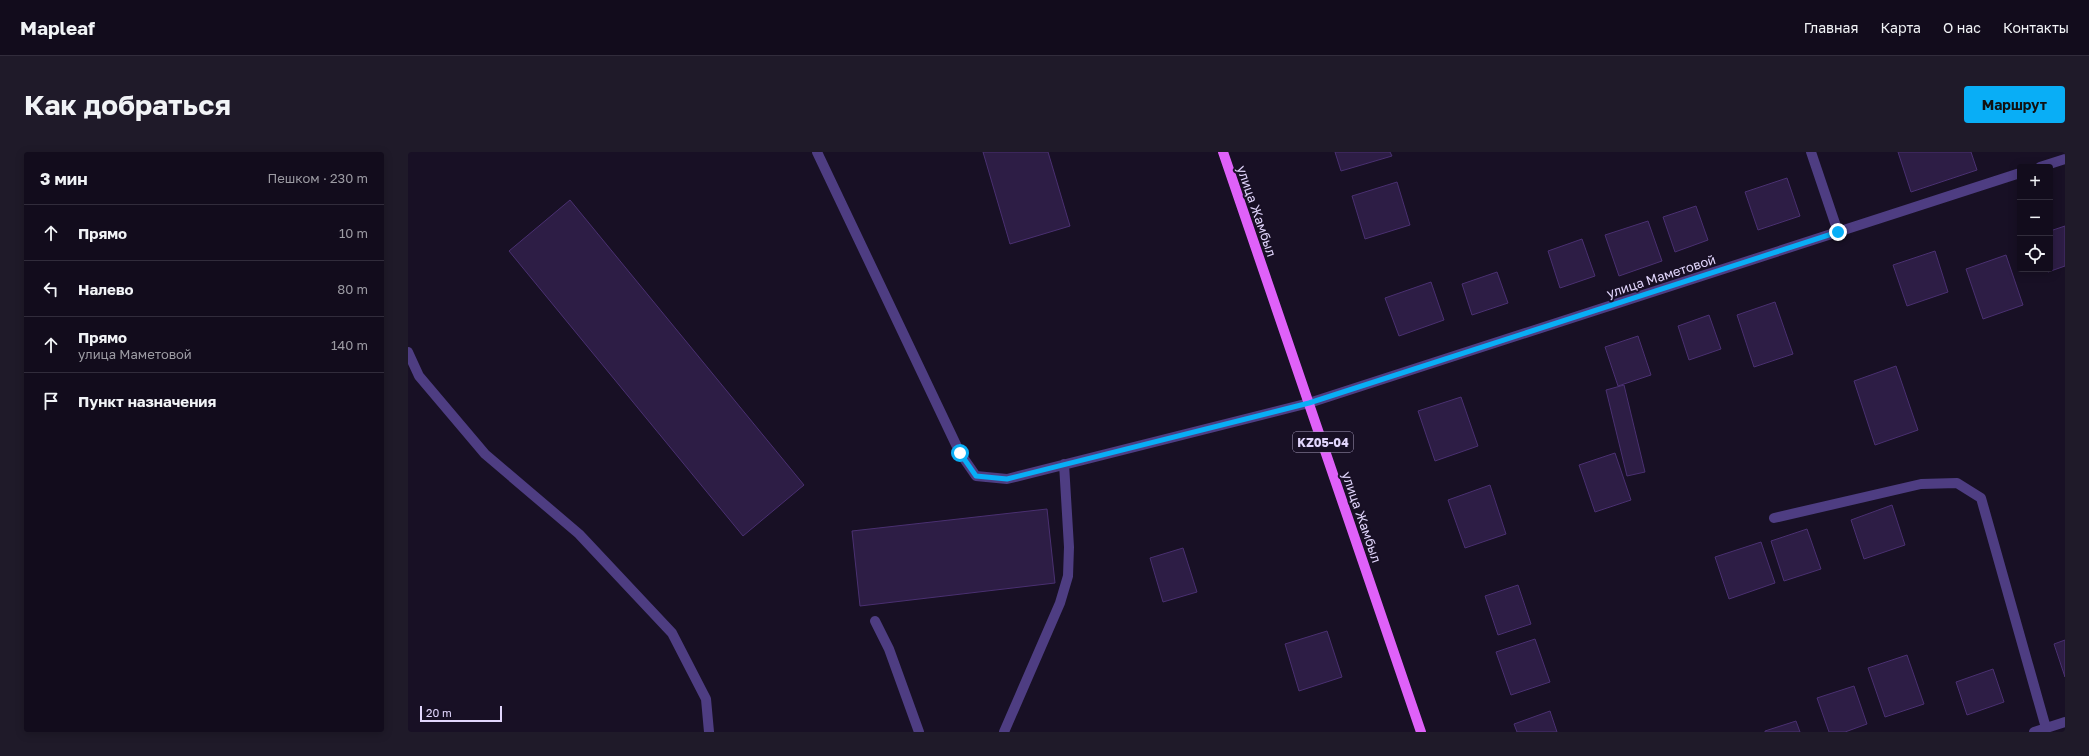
<!DOCTYPE html>
<html lang="ru">
<head>
<meta charset="utf-8">
<style>
  :root { --surface:#120c1c; --page:#1f1a29; --text:#f1f3f6; --muted:#9c9ba3; --line:#312c3b; --accent:#09aef6 }
  body { margin:0; font-family:"Golos Text",sans-serif; background:var(--page); color:var(--text) }
  .controls { position:absolute; right:12px; top:12px; display:grid; overflow:hidden; border-radius:4px; box-shadow:0 2px 10px #0003 }
  .controls button { width:36px; height:36px; display:grid; place-items:center; padding:0; border:0; border-bottom:1px solid var(--line); background:var(--surface); color:var(--text); font:20px sans-serif }
  .scale { position:absolute; left:12px; bottom:10px; width:82px; box-sizing:border-box; padding-left:4px; border:2px solid #e2d6fd; border-top:0; font-size:11px; line-height:14px; white-space:nowrap; color:#e2d6fd; -webkit-text-stroke:3px #181025; paint-order:stroke }
  .stop { position:absolute; width:12px; height:12px; margin:-9px; border:3px solid #09aef6; border-radius:50%; background:#fff }
  .stop.end { background:#09aef6; border-color:#fff; box-shadow:0 1px 4px #0008 }
  .list { margin:0; padding:0; list-style:none }
  h2 { display:flex; justify-content:space-between; align-items:center; height:52px; margin:0; padding:0 16px; font-size:17px }
  h2 small { font-size:13px; font-weight:400; color:var(--muted) }
  .list li { display:grid; grid-template-columns:26px 1fr auto; gap:12px; align-items:center; box-sizing:border-box; height:56px; padding:0 16px; border-top:1px solid var(--line) }
  .list b { display:block; font-size:15px; white-space:nowrap }
  .list p { margin:0; font-size:13px; white-space:nowrap; color:var(--muted) }
  .list em { font-size:13px; font-style:normal; color:var(--muted) }
  .icon { flex:none; width:22px; height:22px; fill:none; stroke:currentColor; stroke-width:2; stroke-linecap:round; stroke-linejoin:round }
  .map { position:relative; flex:none; width:1657px; height:580px; overflow:hidden; border-radius:4px }
  header { display:flex; align-items:center; gap:24px; box-sizing:border-box; height:56px; padding:0 20px; background:var(--surface); border-bottom:1px solid var(--line) }
  header strong { font-size:19px }
  nav { display:flex; gap:22px; margin-inline-start:auto; font-size:14px }
  .intro { display:flex; align-items:center; justify-content:space-between; box-sizing:border-box; height:96px; padding:0 24px }
  h1 { margin:0; font-size:28px }
  .button { padding:10px 18px; border-radius:4px; background:var(--accent); color:#111; font-size:14px; font-weight:700 }
  main { display:flex; gap:24px; padding:0 24px }
  aside { flex:1; background:var(--surface); border-radius:4px; box-shadow:0 2px 10px #0003 }
  .map>svg:first-child { display:block }
  .building { fill:#2d1d45; stroke:#4a3071 }
  .lines { fill:none; stroke-linecap:round; stroke-linejoin:round }
  .service { stroke:#4e3d82; stroke-width:10 }
  .minor { stroke:#4e3d82; stroke-width:10 }
  .primary { stroke:#df61f9; stroke-width:10 }
  .route { stroke:#09aef6; stroke-width:5 }
  .labels { text-anchor:middle; dominant-baseline:central; stroke-width:4; stroke-linejoin:round; paint-order:stroke }
  .shield { fill:#181025; stroke:#a59bbc; stroke-width:1 }
  .shield-label { font-size:12px; font-weight:bold; fill:#e2d6fd }
  .street-label { font-size:13px; fill:#e2d6fd; stroke:#181025 }
</style>
</head>
<body>
<header>
<strong>Mapleaf</strong>
<nav><a>Главная</a><a>Карта</a><a>О нас</a><a>Контакты</a></nav>
</header>
<div class="intro"><h1>Как добраться</h1><a class="button">Маршрут</a></div>
<main>
<aside>
<h2>3 мин<small>Пешком · 230 m</small></h2>
<ul class="list">
<li><svg class="icon" aria-label="ahead" viewBox="0 0 24 24"><path d="M12 20V5M6 11l6-6 6 6"/></svg><div><b>Прямо</b></div><em>10 m</em></li>
<li><svg class="icon" aria-label="left" viewBox="0 0 24 24"><path d="M17 20v-9H6M10 6l-5 5 5 5"/></svg><div><b>Налево</b></div><em>80 m</em></li>
<li><svg class="icon" aria-label="ahead" viewBox="0 0 24 24"><path d="M12 20V5M6 11l6-6 6 6"/></svg><div><b>Прямо</b><p>улица Маметовой</p></div><em>140 m</em></li>
<li><svg class="icon" aria-label="arrive" viewBox="0 0 24 24"><path d="M6 21V4h12l-3 4 3 4H6"/></svg><div><b>Пункт назначения</b></div></li>
</ul>
</aside>
<div class="map">
<svg width="1657" height="580" viewBox="0 0 1657 580">
  <rect width="100%" height="100%" fill="#181025"/>
  <path class="building" d="M575,0h65l22,74 -60,18z
    M927,0h55l2,4 -51,15z
    M1490,0h73l6,18 -66,22z
    M1379,26l13,38 -42,14 -13,-38z
    M989,30l13,43 -45,14 -13,-43z
    M162,48l234,285 -61,51 -234,-285z
    M1288,54l12,34 -33,12 -12,-35z
    M1240,69l14,40 -43,15 -14,-41z
    M1657,74v40l-17,6 -1,-3h3v-38z
    M1174,87l13,37 -35,12 -12,-37z
    M1527,99l13,41 -41,14 -14,-41z
    M1598,103l17,50 -40,14 -17,-50z
    M1089,120l11,31 -36,12 -10,-31z
    M1023,130l13,38 -45,16 -14,-38z
    M1367,150l18,52 -39,13 -17,-52z
    M1301,163l12,34 -32,11 -11,-34z
    M1230,184l13,39 -33,11 -13,-39z
    M1488,214l22,64 -43,15 -21,-64z
    M1216,233l21,87 -18,4 -21,-86z
    M1053,245l17,49 -43,15 -17,-50z
    M1207,301l16,47 -36,12 -16,-47z
    M1082,333l16,49 -41,14 -17,-48z
    M1484,353l13,40 -41,14 -13,-39z
    M639,357l8,74 -195,23 -8,-75z
    M1399,377l14,40 -37,12 -13,-40z
    M1353,390l14,41 -46,16 -14,-42z
    M775,396l14,44 -34,10 -13,-44z
    M1110,433l13,39 -33,11 -13,-39z
    M919,479l15,46 -43,14 -14,-47z
    M1127,487l15,43 -39,13 -15,-43z
    M1657,488v37l-11,-33z
    M1499,503l17,49 -39,13 -17,-49z
    M1585,517l11,33 -37,13 -11,-33z
    M1446,534l13,38 -22,8h-16l-12,-34z
    M1142,559l7,21h-40l-3,-8z
    M1388,569l4,11h-35v-1z"/>
  <g class="lines">
    <path class="service" d="M409,0l143,301 16,23 31,3 302,-76
      M596,580l56,-129 8,-27 1,-29 -5,-83"/>
    <path class="minor" d="M1403,0l27,80
      M1632,15l25,-8
      M0,200l11,24 66,78 94,80 93,99 34,66 3,33
      M901,251l711,-230
      M1366,366l147,-34 36,-1 24,15 65,230
      M467,469l14,28 30,83
      M1626,580l31,-10"/>
    <path class="primary" d="M815,0l198,580"/>
  </g>
  <g class="lines">
    <path class="route" d="M552,301l16,23 31,3 302,-76 529,-171"/>
  </g>
  <g class="labels">
    <rect class="shield" x="885" y="280" width="60" height="20" rx="3"/>
    <g class="shield-label">
      <text x="915" y="290">KZ05-04</text>
    </g>
    <g class="street-label">
      <text transform="translate(849 59) rotate(71)">улица Жамбыл</text>
      <text transform="translate(1253 124) rotate(-18)">улица Маметовой</text>
      <text transform="translate(954 365) rotate(71)">улица Жамбыл</text>
    </g>
  </g>
</svg>
<div class="controls">
<button>+</button>
<button>−</button>
<button><svg class="icon" aria-label="locate" viewBox="0 0 24 24"><circle cx="12" cy="12" r="6"/><path d="M12 2v4M12 18v4M2 12h4M18 12h4"/></svg></button>
</div>
<div class="scale">20 m</div>
<div class="stop" style="left:552px;top:301px"></div>
<div class="stop end" style="left:1430px;top:80px"></div>
</div>
</main>
</body>
</html>
